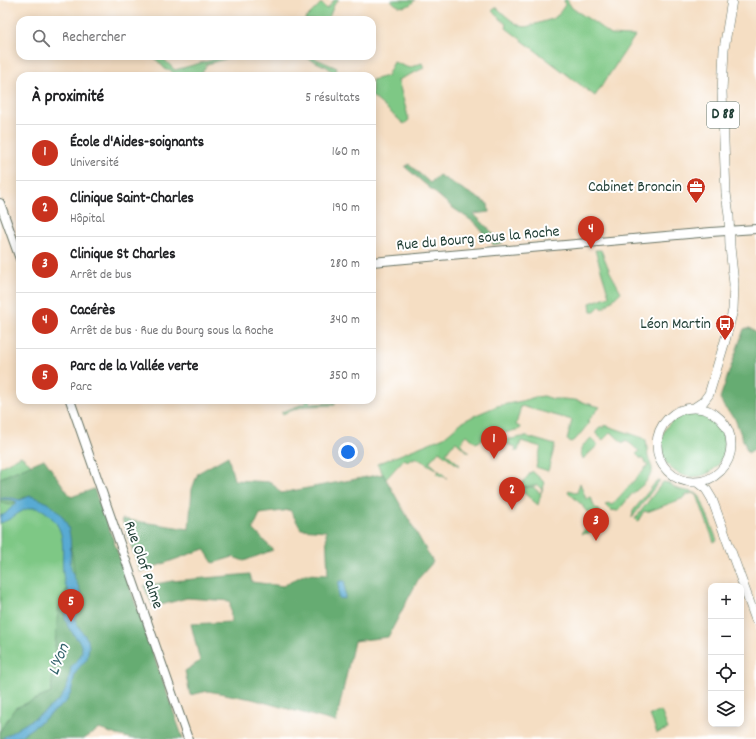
<!DOCTYPE html>
<html lang="fr">
<head>
<meta charset="utf-8">
<style>
  :root { --surface:#fff; --page:#f2f2f2; --text:#202124; --muted:#757577; --line:#e0e0e0; --accent:#c8321e }
  body { margin:0; font-family:Dekko,sans-serif; background:var(--page); color:var(--text) }
  .controls { position:absolute; right:12px; bottom:12px; display:grid; overflow:hidden; border-radius:8px; box-shadow:0 2px 10px #0003 }
  .controls button { width:36px; height:36px; display:grid; place-items:center; padding:0; border:0; border-bottom:1px solid var(--line); background:var(--surface); color:var(--text); font:20px sans-serif }
  .you { position:absolute; left:348px; top:452px; width:14px; height:14px; margin:-10px; border:3px solid #fff; border-radius:50%; background:#1a73e8; box-shadow:0 0 0 6px #1a73e833 }
  .badge { display:grid; place-items:center; width:26px; height:26px; border-radius:50%; background:var(--accent); color:#fff; font-size:13px; font-weight:700 }
  .pin { position:absolute; translate:-50% -33px; filter:drop-shadow(0 1px 2px #0008) }
  .pin::after { content:''; position:absolute; top:21px; width:14px; height:12px; background:inherit; clip-path:polygon(0 0,100% 0,50% 100%) }
  .list { margin:0; padding:0; list-style:none }
  h2 { display:flex; justify-content:space-between; align-items:center; height:52px; margin:0; padding:0 16px; font-size:17px }
  h2 small { font-size:13px; font-weight:400; color:var(--muted) }
  .list li { display:grid; grid-template-columns:26px 1fr auto; gap:12px; align-items:center; box-sizing:border-box; height:56px; padding:0 16px; border-top:1px solid var(--line) }
  .list b { display:block; font-size:15px; white-space:nowrap }
  .list p { margin:0; font-size:13px; white-space:nowrap; color:var(--muted) }
  .list em { font-size:13px; font-style:normal; color:var(--muted) }
  .icon { flex:none; width:22px; height:22px; fill:none; stroke:currentColor; stroke-width:2; stroke-linecap:round; stroke-linejoin:round }
  .map { position:relative; flex:none; width:756px; height:739px; overflow:hidden }
  .search { position:absolute; background:var(--surface); box-shadow:0 2px 10px #0003; left:16px; top:16px; width:360px; height:44px; display:flex; align-items:center; gap:10px; box-sizing:border-box; padding:0 14px; border-radius:12px; color:var(--muted); font-size:15px }
  .panel { position:absolute; background:var(--surface); box-shadow:0 2px 10px #0003; left:16px; top:72px; width:360px; height:332px; border-radius:12px }
  .map>svg:first-child { display:block }
  .green { fill:#7ec885; stroke:#4e825c }
  .forest { fill:#66ac72; stroke:#427453 }
  .water { fill:#59aad3; stroke:#3c7484 }
  .lines { fill:none; stroke-linecap:round; stroke-linejoin:round }
  .secondary-casing { stroke:#6a7566; stroke-width:10 }
  .primary-casing { stroke:#6a7566; stroke-width:10 }
  .secondary { stroke:#fff; stroke-width:8 }
  .primary { stroke:#fff; stroke-width:9 }
  .labels { text-anchor:middle; dominant-baseline:central; stroke-width:4; stroke-linejoin:round; paint-order:stroke }
  .shield { fill:#fff; stroke:#627771; stroke-width:1 }
  .shield-label { font-size:15px; font-weight:bold; fill:#1f3d34 }
  .poi-label { font-size:16px; fill:#1f3d34; stroke:#fff; text-anchor:end }
  .street-label { font-size:16px; fill:#1f3d34; stroke:#fff }
  .water-label { font-size:17px; font-style:italic; fill:#33636c; stroke:#fff }
</style>
</head>
<body>
<div class="map">
<svg width="756" height="739" viewBox="0 0 756 739">
  <rect width="100%" height="100%" fill="#fff"/>
  <filter id="ink" filterUnits="userSpaceOnUse"><feTurbulence type="fractalNoise" baseFrequency=".025" numOctaves="2"/><feDisplacementMap in="SourceGraphic" scale="8" xChannelSelector="R" yChannelSelector="G"/><feConvolveMatrix kernelMatrix="1 2 1 2 8 2 1 2 1" color-interpolation-filters="sRGB"/></filter>
  <filter id="wash" filterUnits="userSpaceOnUse"><feTurbulence type="fractalNoise" baseFrequency=".012" numOctaves="4" result="noise"/><feDisplacementMap in="SourceGraphic" scale="16" xChannelSelector="R" yChannelSelector="G"/><feGaussianBlur stdDeviation="0.9" result="paint"/><feColorMatrix in="noise" values="0 0 0 0 0 0 0 0 0 0 0 0 0 0 0 0 0 1.4 0 .05"/><feComposite in="paint" operator="in"/></filter>
  <g filter="url(#wash)">
    <rect width="100%" height="100%" fill="#f5dec3"/>
    <path class="green" d="M334,0h5l-5,5 -6,15h-24l17,-17 6,6z
      M391,0h24c-7,9 -17,9 -24,0z
      M564,0h3l5,8 23,15 16,12 18,1h6l-40,60 -89,-68 1,-3 -15,-14 4,-4c7,6 20,20 30,20l26,-8 5,-3 8,-11z
      M153,56h10l1,3 11,11 51,-14h10l-29,8 -6,10v2h-25l-7,-7 -2,2z
      M303,56h9v1l25,11 -2,6 -8,-7z
      M394,62l15,6 13,-5 2,5 -26,12 11,40 -5,4 -32,-28v-16l15,-4z
      M595,250h6l9,22 11,20 -18,17 -3,-3 -5,5h-4l-1,-8 19,-7z
      M544,396l9,3h10l12,1 25,7 -13,15 2,1 -12,15 -6,4 -4,-2 5,-20 -51,-14 -5,19 4,2v2l-31,8 -13,6 -9,-8 -3,2 -3,7 8,8v1l-13,-11 -5,4 -5,7 14,12 -1,1 -20,-15 -10,11 18,16 -10,-4 2,-3 -24,-14 -1,2c-3,-1 -5,0 -6,2l-4,-2 -18,20 -9,-15 40,-16 27,-11 18,-15 14,-7 21,-9 25,-5 13,-4z
      M305,400h5v4l25,-1v2l-31,1 -22,8v-2l24,-9z
      M661 445a32 32 0 1 1 64 0a32 32 0 1 1-64 0Z
      M605,425l38,13 3,2 2,17 4,11v4l-7,11 -14,12 -13,16 -8,-1 -5,-5 3,-2 4,2 36,-40 -4,-3v-2l-4,-2 -4,-4 3,-3 -13,-11 -3,3 -12,-11 -8,8 -7,-6v-2l5,-6 2,2z
      M522,437h6l27,8 -7,26 -12,-4 5,-20 -20,-6 -3,10h-3l1,-4 -13,-4 -1,2 -3,-1 -6,1 6,-4z
      M591,438l7,7 -15,14c-5,-13 -1,-12 8,-21z
      M21,456l50,41 25,228 -96,14v-272z
      M532,471l13,12 -4,10v-1l1,-3 -5,-4 -2,1h-2l-14,1z
      M660,480l-28,38 1,-7 22,-28z
      M663,482c6,0 9,5 15,7 8,3 17,1 22,8l17,43 -3,2 -17,-47 -4,-2 -7,2 -2,3 -37,14 -3,-1 -6,10 -3,-2z
      M580,483l6,16 5,-2 3,9 11,11v1c-6,8 -13,16 -24,16l15,-17 -6,-6 -2,2 -5,-6v-1l-15,-14 1,-2 8,3z
      M533,487l8,7 -3,11 -20,-17z
      M661,711l7,18 -11,4 -7,-18z"/>
    <path class="forest" d="M409,164l21,19 9,-8 49,29 1,8 -15,2 29,29 -10,2 -2,-6 -7,-5 -9,-11 -22,-15 -48,-41z
      M750,328l6,5v115l-8,5 -13,-34 -11,-12 -4,-9 24,-69z
      M228,456l6,24 37,2 10,11 102,-19 50,88 -14,16 -31,59 -34,4 -18,81 -84,-23 -44,-8 -18,4 -5,-24 15,-10 -9,-37 40,-2 -1,-21 -43,-3 -34,9 -9,-21 28,-5 78,-7 2,8 31,4 22,-12 23,1 -2,-44 -25,-2 -11,-19 -30,4 -7,15 20,21 -29,11 -11,-4 -20,6 -9,-14 -64,23 -18,-53 67,10 3,-40 6,-16z
      M44,459l27,38 23,-8 19,50 70,200h-50l-16,-4 -18,-6 -15,10h-84v-8l15,-23 36,-15 7,-83 16,-39 -5,-38 -14,-24 -30,-12 -15,8 -10,-2v-25z"/>
    <path class="water" d="M30,496c16,3 36,18 39,35 3,12 0,24 2,37 2,12 12,21 11,34 -1,6 -6,11 -7,17l3,7 10,14 1,7 -2,12 -9,10 -3,5 -4,19 -5,9 -28,22 -22,15h-15l40,-25 18,-14 5,-7 4,-9 3,-17 9,-10 2,-7 -2,-7 -12,-16 -3,-9v-5l5,-11 2,-5c-4,-6 -7,-10 -8,-17 -5,-24 6,-45 -14,-64 -6,-6 -11,-9 -19,-8 -12,2 -19,12 -31,15v-7l5,-2 12,-12 -4,-2 -13,-1v-1h13l7,2z
      M339,581h6v18l-7,-1z"/>
  </g>
  <g filter="url(#ink)">
    <g class="lines">
      <g class="secondary-casing">
        <path id="secondary" d="M0,203l20,56
          M372,262l339,-30 45,-3
          M70,400l118,339"/>
      </g>
      <g class="primary-casing">
        <path id="primary" d="M694,408l9,-6 6,-8 16,-53 8,-31 1,-26 -4,-37 -1,-31 -3,-23 -4,-101 2,-43 8,-49
          M657 445a37 37 0 1 1 74 0a37 37 0 1 1-74 0Z
          M697,482l9,7 6,10 44,121"/>
      </g>
      <use href="#secondary" class="secondary"/>
      <use href="#primary" class="primary"/>
    </g>
  </g>
  <defs>
    <g id="office-pin" transform="scale(1)"><path d="M0 17L-7.5 6A9.5 9.5 0 1 1 7.5 6Z" fill="#c8321e" stroke="#fff"/><path d="M-6-3h4V-5.5h4V-3h4V5H-6ZM-1-4.5V-3h2v-1.5ZM-6 0V1H6V0Z" fill="#fff"/></g>
    <g id="bus-pin" transform="scale(1)"><path d="M0 17L-7.5 6A9.5 9.5 0 1 1 7.5 6Z" fill="#c8321e" stroke="#fff"/><path d="M-5-6H5V4H4V6H2V4H-2V6H-4V4H-5ZM-3.5-4V0h7V-4ZM-3.5 1.2v1.5H-2V1.2ZM2 1.2v1.5H3.5V1.2Z" fill="#fff"/></g>
  </defs>
  <g fill-rule="evenodd">
    <use href="#office-pin" x="696" y="187"/>
    <use href="#bus-pin" x="725" y="324"/>
  </g>
  <g class="labels">
    <rect class="shield" x="707" y="102" width="32" height="26" rx="3"/>
    <g class="shield-label">
      <text x="723" y="115">D 88</text>
    </g>
    <g class="poi-label">
      <text x="682" y="187">Cabinet Broncin</text>
      <text x="711" y="324">Léon Martin</text>
    </g>
    <g class="street-label">
      <text transform="translate(478 239) rotate(-5)">Rue du Bourg sous la Roche</text>
      <text transform="translate(143 565) rotate(71)">Rue Olof Palme</text>
    </g>
    <g class="water-label">
      <text transform="translate(60 660) rotate(-69)">L'Yon</text>
    </g>
  </g>
</svg>
<div class="controls">
<button>+</button>
<button>−</button>
<button><svg class="icon" aria-label="locate" viewBox="0 0 24 24"><circle cx="12" cy="12" r="6"/><path d="M12 2v4M12 18v4M2 12h4M18 12h4"/></svg></button>
<button><svg class="icon" aria-label="layers" viewBox="0 0 24 24"><path d="M12 4l9 5-9 5-9-5zM3 14l9 5 9-5"/></svg></button>
</div>
<div class="you"></div>
<div class="pin badge" style="left:494px;top:459px">1</div>
<div class="pin badge" style="left:512px;top:510px">2</div>
<div class="pin badge" style="left:596px;top:541px">3</div>
<div class="pin badge" style="left:591px;top:249px">4</div>
<div class="pin badge" style="left:71px;top:622px">5</div>
<div class="search"><svg class="icon" aria-label="search" viewBox="0 0 24 24"><circle cx="10" cy="10" r="6"/><path d="M15 15l6 6"/></svg>Rechercher</div>
<section class="panel">
<h2>À proximité<small>5 résultats</small></h2>
<ul class="list">
<li><span class="badge">1</span><div><b>École d'Aides-soignants</b><p>Université</p></div><em>160 m</em></li>
<li><span class="badge">2</span><div><b>Clinique Saint-Charles</b><p>Hôpital</p></div><em>190 m</em></li>
<li><span class="badge">3</span><div><b>Clinique St Charles</b><p>Arrêt de bus</p></div><em>280 m</em></li>
<li><span class="badge">4</span><div><b>Cacérès</b><p>Arrêt de bus · Rue du Bourg sous la Roche</p></div><em>340 m</em></li>
<li><span class="badge">5</span><div><b>Parc de la Vallée verte</b><p>Parc</p></div><em>350 m</em></li>
</ul>
</section>
</div>
</body>
</html>
